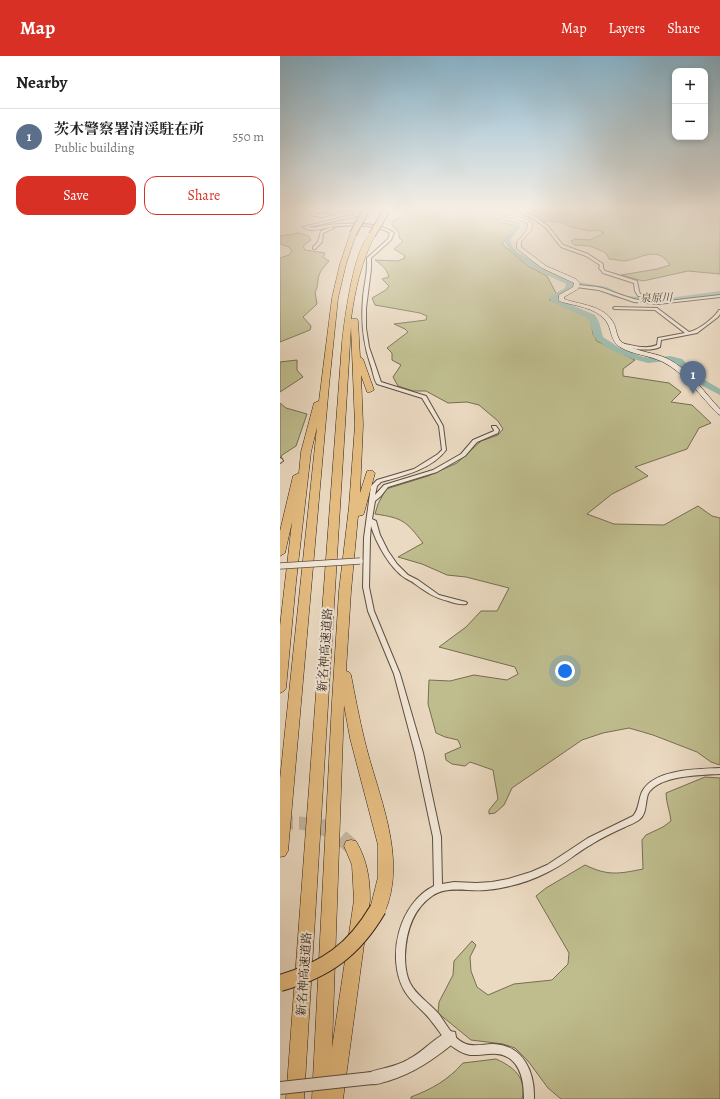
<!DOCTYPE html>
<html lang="en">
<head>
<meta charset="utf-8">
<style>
  :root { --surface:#fff; --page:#f6f6f6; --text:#202124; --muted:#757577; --line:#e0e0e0; --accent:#d93025 }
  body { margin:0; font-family:Alegreya,"Noto Serif JP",serif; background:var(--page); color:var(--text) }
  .controls { position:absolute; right:12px; top:12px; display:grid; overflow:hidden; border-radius:8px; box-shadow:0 2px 6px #0003 }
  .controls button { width:36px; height:36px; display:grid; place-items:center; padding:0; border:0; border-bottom:1px solid var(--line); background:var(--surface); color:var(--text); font:20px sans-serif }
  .you { position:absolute; left:285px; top:615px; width:14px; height:14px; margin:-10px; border:3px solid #fff; border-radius:50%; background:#1a73e8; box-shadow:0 0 0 6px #1a73e833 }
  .badge { display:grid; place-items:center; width:26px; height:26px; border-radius:50%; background:var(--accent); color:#fff; font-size:13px; font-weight:700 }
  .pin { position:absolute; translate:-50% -33px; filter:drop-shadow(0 1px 2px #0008) }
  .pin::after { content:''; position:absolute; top:21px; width:14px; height:12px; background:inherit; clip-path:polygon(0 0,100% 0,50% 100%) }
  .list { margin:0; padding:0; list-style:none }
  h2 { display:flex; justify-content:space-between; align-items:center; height:52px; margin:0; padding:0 16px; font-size:17px }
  h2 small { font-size:13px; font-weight:400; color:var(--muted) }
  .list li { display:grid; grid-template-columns:26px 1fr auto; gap:12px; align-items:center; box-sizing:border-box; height:56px; padding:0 16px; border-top:1px solid var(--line) }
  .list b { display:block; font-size:15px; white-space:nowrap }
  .list p { margin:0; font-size:13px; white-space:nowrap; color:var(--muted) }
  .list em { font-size:13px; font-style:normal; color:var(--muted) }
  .actions { display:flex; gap:8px; padding:12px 16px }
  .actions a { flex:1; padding:9px 0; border:1px solid var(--accent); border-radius:12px; text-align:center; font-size:14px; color:var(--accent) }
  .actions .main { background:var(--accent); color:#fff }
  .map { position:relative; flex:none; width:440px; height:1043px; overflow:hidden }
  header { display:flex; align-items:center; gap:24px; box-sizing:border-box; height:56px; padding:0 20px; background:var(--accent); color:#fff }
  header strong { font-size:19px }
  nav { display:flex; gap:22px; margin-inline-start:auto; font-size:14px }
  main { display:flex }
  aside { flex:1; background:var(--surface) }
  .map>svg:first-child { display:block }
  .green { fill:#bfbd8e; stroke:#766e52 }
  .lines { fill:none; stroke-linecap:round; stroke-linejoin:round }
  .river { fill:#99bbae; fill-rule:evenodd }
  .motorway-tunnel-far1 { stroke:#c5b5a0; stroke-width:13; stroke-dasharray:13 6; stroke-linecap:butt }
  .motorway-tunnel { stroke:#c5b5a0; stroke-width:16; stroke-dasharray:16 8; stroke-linecap:butt }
  .minor-casing { stroke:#5c4e41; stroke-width:2 }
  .tertiary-casing { stroke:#5c4e41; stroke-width:2 }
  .secondary-casing { stroke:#2d1f16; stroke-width:1 }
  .motorway-casing { stroke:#2d1f16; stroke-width:1 }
  .minor { fill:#f2e7d7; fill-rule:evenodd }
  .tertiary { fill:#f2e7d7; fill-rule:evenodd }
  .secondary { fill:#f2e7d7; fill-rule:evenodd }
  .motorway { fill:#e6bd81; fill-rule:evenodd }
  .minor-bridge-casing { stroke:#5c4e41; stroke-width:7; stroke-linecap:butt }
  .tertiary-bridge-casing { stroke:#5c4e41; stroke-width:14; stroke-linecap:butt }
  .motorway-bridge-far1-casing { stroke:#2d1f16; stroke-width:8; stroke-linecap:butt }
  .motorway-bridge-casing { stroke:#2d1f16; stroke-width:18; stroke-linecap:butt }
  .minor-bridge { stroke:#f2e7d7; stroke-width:5.5 }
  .tertiary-bridge { stroke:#f2e7d7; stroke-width:12 }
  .motorway-bridge-far1 { stroke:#e6bd81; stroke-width:6 }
  .motorway-bridge { stroke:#e6bd81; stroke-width:16 }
  .labels { text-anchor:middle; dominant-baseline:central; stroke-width:4; stroke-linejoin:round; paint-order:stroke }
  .far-water-label { font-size:11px; font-style:italic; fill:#4d4e44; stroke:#f2e7d7 }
  .street-label { font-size:12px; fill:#2d1f16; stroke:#f2e7d7 }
</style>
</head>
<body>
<header>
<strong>Map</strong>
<nav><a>Map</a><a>Layers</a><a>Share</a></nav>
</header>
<main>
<aside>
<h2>Nearby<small></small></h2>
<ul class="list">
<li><span class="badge" style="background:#5c6f8a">1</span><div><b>茨木警察署清渓駐在所</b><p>Public building</p></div><em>550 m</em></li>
</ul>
<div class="actions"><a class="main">Save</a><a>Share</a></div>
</aside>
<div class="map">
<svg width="440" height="1043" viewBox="0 0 440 1043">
  <rect width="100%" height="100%" fill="#ebdac2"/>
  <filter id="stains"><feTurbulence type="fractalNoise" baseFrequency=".005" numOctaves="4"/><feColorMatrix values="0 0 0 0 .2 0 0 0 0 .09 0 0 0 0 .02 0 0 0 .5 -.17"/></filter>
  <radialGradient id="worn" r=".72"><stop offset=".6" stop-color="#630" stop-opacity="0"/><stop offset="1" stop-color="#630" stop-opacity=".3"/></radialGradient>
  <path class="green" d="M126,154h80l13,12 17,4 -14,18 26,22 19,10 9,17 -7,7 37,15 5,6 2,13 4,7 38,19 -12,9v7l46,7 12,9 -10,10 21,3 19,18 -12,5 -12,21 -52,18 13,9 -36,18 -25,20 27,10 50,1 34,-19 14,10 8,2v247l-9,-3 -14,-10 -44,-17 -24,-7 -26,5 -21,7 -70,48 -8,17 -9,8 -6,1v-4l9,-11 -5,-29 -23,-8 -5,4 -13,-2 -6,-4 -1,-6 16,-7 -3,-7 -13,-3 -9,-4 -8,-29 1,-24 21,1 24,-6 33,5 11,-6 -3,-7 -76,-20 27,-20 15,-16h16l12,-23 -43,-11 -19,-2 -25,-11 -24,-7 25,-14c-17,-22 -20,-25 -48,-29l3,-10 8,-15 42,-13 29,-13 24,-22 17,-6 5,-6 -5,-8 -19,-16 -12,-3 -19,1 -22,-12h-13l-15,-5 -5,-9 8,-12 -9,-5v-7l-5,-5 21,-16 -3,-3 -11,-5 32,-4 1,-4 -7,-3 -45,-8 -3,-7 14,-8 3,-4 -7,-7 7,-2c-2,-8 -7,-12 -14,-17l23,1 7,-3 -1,-3 -10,-6 9,-8 -4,-3v-5l-7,-8v-3l16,-10z
    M238,154h202v64l-32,-3 -45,10 -22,-6 36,-6 13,-4c-13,-20 -27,-7 -45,-4 -5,0 -11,-2 -16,-2l-3,-6 -16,-7 -16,-1 -3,-4 4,-2 15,1 14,-7 -7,-3 -7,1 -19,-4 -9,-5 -22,-1z
    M19,177l10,3 2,4 -8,6 2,4 20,3 -2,4 6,4c-5,6 -10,10 -11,19 -1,5 0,7 -3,12l2,12 -14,13 8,9 -1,4 -30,12v-84l9,-3 3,-4 -3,-4 -9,-3v-8z
    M17,304v10l6,7 -23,15v-30z
    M0,347l6,5 21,6 -11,32 -14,9 -2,5z
    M425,721l15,1v321h-159l-13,-11 -20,-27 -13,-13 -12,-4 -32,-4 -33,-27 1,-11 14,-27 1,-14 18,-20 4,4 -6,12 1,14 6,16 11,8 26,-11 38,-4 16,-16 1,-11 -33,-57 10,-8 39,-23c23,11 33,9 58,4l-1,-29 4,-5 17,-8 8,-6c-1,-10 -5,-18 -5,-28z
    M216,1003c18,8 31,19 26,40h-111v-2c21,-8 37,-17 52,-34z"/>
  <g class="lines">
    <path class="river" d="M2,154h14l-3,2z
      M199,154h7l5,5 28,7 1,6 -10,11 2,7 5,6 38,21 17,8 35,6 12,6 9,3 33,3 59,-8v4l-59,8 -33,-3 -15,-3 -11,-6 -29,-5 -2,5 -14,8 38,16 4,7 4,15 17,11 23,9 10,1 17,-2 12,3 21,20 17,10v6l-23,-12 -21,-20 -9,-2 -19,2 -18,-5 -23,-10 -13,-11 -5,-18 -39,-18v-5l15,-8 1,-4c-19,-9 -56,-24 -62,-45l10,-11v-4l-27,-7z"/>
    <path class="motorway-tunnel-far1" d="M0,767h20l23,4"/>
    <path class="motorway-tunnel" d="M40,770l16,7 15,13"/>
    <g class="minor-casing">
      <path id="minor" d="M40,154h10l-14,3 -2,1c13,2 25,-4 37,-4l-29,7 -12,-2 4,-4z
        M79,154h3l2,2 -6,4 -50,11c7,2 14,-1 21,-2 19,-2 50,-3 65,8l-3,7 -20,18v11l-5,39v20l3,19 12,35 45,14 17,30 3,24c-14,19 -43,26 -65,32l-4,4 -2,9 9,-10 49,-15 28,-16 12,-14 21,-9v-1l-2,-3v-1h4l3,4 -1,3 -21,9 -12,14 -28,16 -49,15 -7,9 -6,5 -3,18 4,2 4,14 8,16 9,13 11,11 10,5 21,15 27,7 1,1 -1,1c-6,1 -12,-1 -18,-3 -13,-3 -22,-9 -33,-17 -3,-3 -7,-4 -10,-6 -15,-10 -29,-35 -34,-52l-1,12 -1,49 5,24 26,63 23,79 18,84 1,47 12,-2 22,1 16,-1 16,-3 23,-7 16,-7 41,-27 45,-22c7,-8 5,-18 10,-26 13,-21 55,-21 77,-22v6c-18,1 -62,1 -72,20 -3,9 -1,20 -9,26 -4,3 -10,5 -14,7 -11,5 -22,10 -33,17 -15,8 -28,21 -44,28 -19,10 -41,16 -62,18 -18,2 -38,-5 -54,6 -20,14 -26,36 -27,60 0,8 1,19 5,27 6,12 18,19 27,29 9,10 15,27 29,32 8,3 18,0 27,0 31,1 42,29 41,55h-10c0,-15 -2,-32 -15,-41 -12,-8 -26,-2 -39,-3 -5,-1 -10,-3 -14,-6 -11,-6 -16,-18 -24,-27 -8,-12 -21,-19 -28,-32 -18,-33 -5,-87 30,-104l-1,-49 -18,-84 -21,-79 -26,-63 -5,-24 1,-49 7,-52 6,-6 37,-11 24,-15 4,-4 -3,-24 -17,-28 -45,-14c-4,-6 -4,-14 -7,-21 -7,-21 -9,-42 -7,-65 1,-13 5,-26 4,-40l21,-19 2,-6c-17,-10 -42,-8 -61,-6 -6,1 -12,3 -18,3l-5,-1 -3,-2 53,-13 4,-2z
        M233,154h5l18,7 12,9 15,19 25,9 15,10v4l2,3 32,10 2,10 1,3 17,3 11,4 52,-6v2l-62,7 -24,-2 -35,-12 -23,-3v-2h1c8,1 17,1 25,3 21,7 37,16 61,13l-7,-2 -18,-3 -3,-5 -1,-8 -31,-10 -4,-5 1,-3 -14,-9 -25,-9 -15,-19 -12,-9z
        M51,171l3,1 -11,5 -1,9 -7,7h-2v-2l5,-5 3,-11z
        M334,251l43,1 32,24c10,-2 25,-14 30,-22h1v4l-2,3 -21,16 -36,7 -1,7c-11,5 -31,2 -42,-3l2,-1c12,2 25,7 37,2l1,-7 27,-5 -30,-23 -40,-1 -2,-1z
        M0,402l2,1 1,2 -3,2z"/>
    </g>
    <g class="tertiary-casing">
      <path id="tertiary" d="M170,975l5,1 1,5 -1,5c-21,17 -41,31 -67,39 -7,2 -14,5 -21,2l-2,-5 2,-5c14,-5 29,-6 42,-14 14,-7 27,-23 41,-28z"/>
    </g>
    <g class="secondary-casing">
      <path id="secondary" d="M211,154c5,0 8,2 12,4 10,3 20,2 29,8v7l-11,13v5l25,19 30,13 4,4 -2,6 -14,8v2c17,6 39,6 49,23 4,6 3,17 10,21 13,9 30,9 43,15 22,10 38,34 54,51v6l-2,-1c-17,-17 -33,-41 -55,-52 -14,-7 -30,-7 -43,-15 -10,-6 -8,-18 -14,-26 -10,-14 -32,-15 -47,-20v-6l14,-8 1,-4 -32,-15 -25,-19v-7l9,-11 2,-7c-12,-8 -26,-5 -37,-14z"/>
    </g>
    <g class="motorway-casing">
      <path id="motorway" d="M73,176l3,2 -10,30 -8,34 -9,87 -41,466 -3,5 -5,1v-78l37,-352 -6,25 -15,130 -10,106 -2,3 -4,2v-67l12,-104 -7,31 -5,3v-25l13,-55 6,-3 2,-21 13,-49 5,-2 13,-103 8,-34 10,-30z
        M92,177l3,2c-14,27 -20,55 -24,84h6l1,2 2,36 3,2 11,31 -4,2h-3l-6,-17 2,50 -3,68 7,-22h6l2,2 -11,40 -1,2 -5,1 -7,75 -5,80 3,1 2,3c4,21 8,42 13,63 13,56 45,120 20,176l-6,2 -6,-2 -2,-5 8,-32v-32l-28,-107 -6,-33 -12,343 22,-148 -2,-35 -8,-19 2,-5 5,-1 5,1c11,19 14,37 14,59l-27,199h-31l20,-397 7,-111 10,-84 6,-82 -4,-98 -47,772h-18l56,-756c2,-20 12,-101 30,-110z"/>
    </g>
    <use href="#minor" class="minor"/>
    <use href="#tertiary" class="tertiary"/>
    <use href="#secondary" class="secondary"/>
    <use href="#motorway" class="motorway"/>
    <g class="minor-bridge-casing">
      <path id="minor-bridge" d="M0,510l80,-5"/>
    </g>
    <g class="tertiary-bridge-casing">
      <path id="tertiary-bridge" d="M0,1032l92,-10"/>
    </g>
    <g class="motorway-bridge-far1-casing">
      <path id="motorway-bridge-far1" d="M73,178l13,-24
        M92,179l15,-25"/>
    </g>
    <g class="motorway-bridge-casing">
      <path id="motorway-bridge" d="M0,927c46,-13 74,-33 98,-74"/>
    </g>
    <use href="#minor-bridge" class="minor-bridge"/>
    <use href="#tertiary-bridge" class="tertiary-bridge"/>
    <use href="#motorway-bridge-far1" class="motorway-bridge-far1"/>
    <use href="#motorway-bridge" class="motorway-bridge"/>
  </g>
  <linearGradient id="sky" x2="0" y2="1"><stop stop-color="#88b7d1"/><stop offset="0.51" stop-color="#f6eee4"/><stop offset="1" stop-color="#f6eee4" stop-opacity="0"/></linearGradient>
  <rect width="440" height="300" fill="url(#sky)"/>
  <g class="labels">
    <g class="far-water-label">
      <text transform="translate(376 242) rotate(-2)">泉原川</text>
    </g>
    <g class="street-label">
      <text transform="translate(45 594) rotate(-86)">新名神高速道路</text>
      <text transform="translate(24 918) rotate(-86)">新名神高速道路</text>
    </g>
  </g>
  <rect width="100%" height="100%" filter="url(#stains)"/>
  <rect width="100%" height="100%" fill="url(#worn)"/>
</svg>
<div class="controls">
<button>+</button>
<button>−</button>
</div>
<div class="you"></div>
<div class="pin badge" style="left:413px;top:338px;background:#5c6f8a">1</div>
</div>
</main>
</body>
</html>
